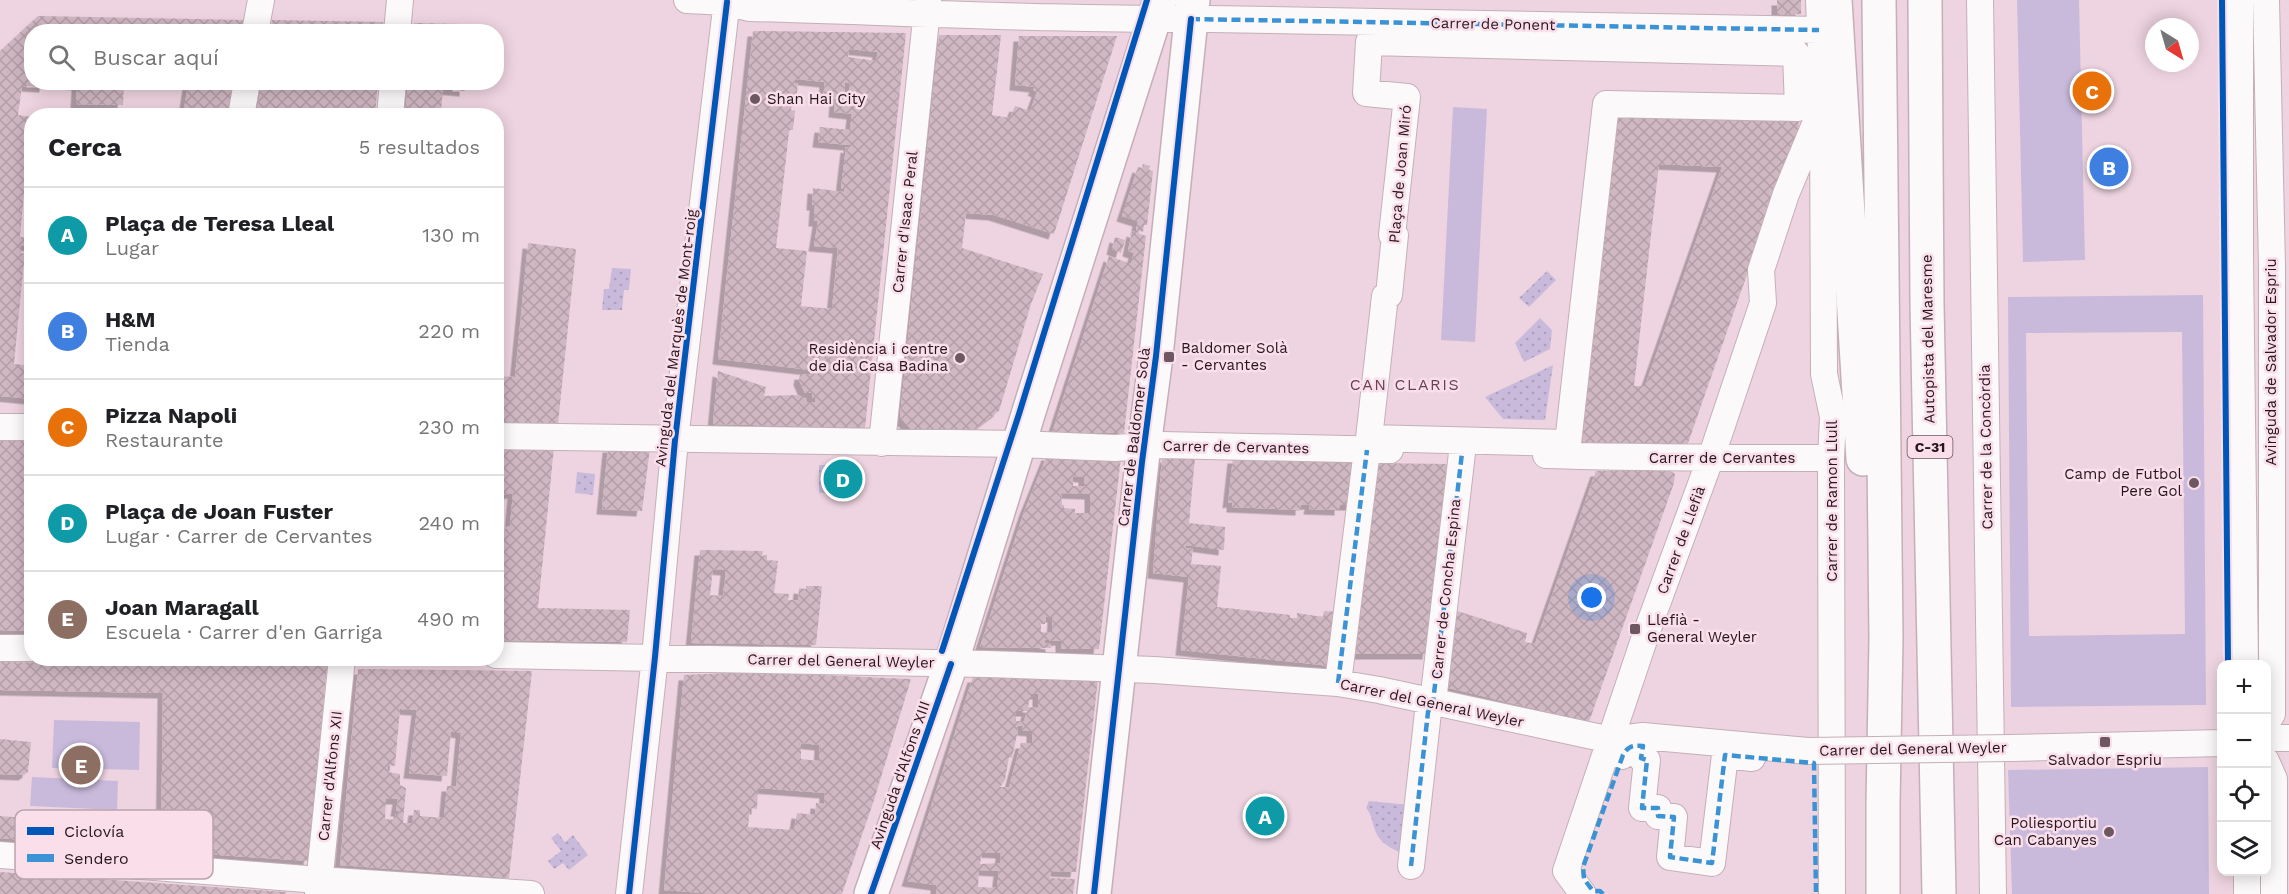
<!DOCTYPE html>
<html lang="es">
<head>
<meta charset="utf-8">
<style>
  :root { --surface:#fff; --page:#f6f6f6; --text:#202124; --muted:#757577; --line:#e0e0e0; --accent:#ea580c }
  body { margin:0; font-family:"Work Sans",sans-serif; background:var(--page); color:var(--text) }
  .controls { position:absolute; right:18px; bottom:18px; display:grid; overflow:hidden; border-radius:12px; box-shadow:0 3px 15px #0003 }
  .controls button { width:54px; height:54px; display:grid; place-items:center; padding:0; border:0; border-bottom:2px solid var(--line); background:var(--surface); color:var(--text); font:30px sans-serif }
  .compass { position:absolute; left:2145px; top:18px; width:54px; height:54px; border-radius:50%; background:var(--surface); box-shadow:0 3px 15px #0003; rotate:143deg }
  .you { position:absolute; left:1592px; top:598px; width:21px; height:21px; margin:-15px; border:4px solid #fff; border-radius:50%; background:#1a73e8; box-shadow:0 0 0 9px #1a73e833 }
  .badge { display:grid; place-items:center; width:39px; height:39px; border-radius:50%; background:var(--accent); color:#fff; font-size:20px; font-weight:700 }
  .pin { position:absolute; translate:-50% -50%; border:3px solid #fff; box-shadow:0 2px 6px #0006 }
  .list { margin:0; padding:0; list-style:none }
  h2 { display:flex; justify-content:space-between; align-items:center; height:78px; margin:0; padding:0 24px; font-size:26px }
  h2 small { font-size:20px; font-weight:400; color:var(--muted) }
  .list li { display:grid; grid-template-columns:39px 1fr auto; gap:18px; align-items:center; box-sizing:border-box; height:96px; padding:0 24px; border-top:2px solid var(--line) }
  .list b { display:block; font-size:22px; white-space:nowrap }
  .list p { margin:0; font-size:20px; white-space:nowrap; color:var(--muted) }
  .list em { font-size:20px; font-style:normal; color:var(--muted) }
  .icon { flex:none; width:33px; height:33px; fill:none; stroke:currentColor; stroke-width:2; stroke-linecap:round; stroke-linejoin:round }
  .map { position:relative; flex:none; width:2289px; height:894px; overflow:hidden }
  .search { position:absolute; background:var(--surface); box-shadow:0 3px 15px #0003; left:24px; top:24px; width:480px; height:66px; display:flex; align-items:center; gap:15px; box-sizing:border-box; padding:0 21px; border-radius:24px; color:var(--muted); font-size:22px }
  .panel { position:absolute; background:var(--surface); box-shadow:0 3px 15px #0003; left:24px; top:108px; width:480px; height:558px; border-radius:24px }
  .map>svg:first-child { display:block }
  .green { fill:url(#green-dots) }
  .pitch { fill:#c9badc; fill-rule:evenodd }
  .building { fill:url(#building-cross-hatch); fill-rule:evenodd; filter:url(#shadow) }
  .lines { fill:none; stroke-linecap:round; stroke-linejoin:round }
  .minor-casing { stroke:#c4afb8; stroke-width:28 }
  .major-casing { stroke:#c4afb8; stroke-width:36 }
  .highway-casing { stroke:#c4afb8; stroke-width:36 }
  .minor { stroke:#fcf9fa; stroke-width:26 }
  .major { stroke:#fcf9fa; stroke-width:33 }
  .highway { stroke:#fcf9fa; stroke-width:33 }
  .minor-bridge-casing { stroke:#c4afb8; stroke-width:28; stroke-linecap:butt }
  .minor-bridge { stroke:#fcf9fa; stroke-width:26 }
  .quiet { stroke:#3b93d5; stroke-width:4.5; stroke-dasharray:9 4.5; stroke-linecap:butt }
  .cycleway-casing { stroke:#fadeea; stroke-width:10 }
  .cycleway { stroke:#0057b8; stroke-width:6 }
  .poi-dot { fill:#6d5862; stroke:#fadeea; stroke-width:2 }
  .labels { text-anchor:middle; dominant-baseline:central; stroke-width:5; stroke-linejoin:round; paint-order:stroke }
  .shield { fill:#fadeea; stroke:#66525b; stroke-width:1.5 }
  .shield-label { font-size:14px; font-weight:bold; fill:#27161e }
  .street-label { font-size:15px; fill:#27161e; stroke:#fadeea }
  .poi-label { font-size:15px; fill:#27161e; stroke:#fadeea; text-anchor:start }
  .neighbourhood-label { font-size:16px; letter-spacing:1.5px; fill:#694355; stroke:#fadeea }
  .key { fill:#fadeea; stroke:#bba2ad; stroke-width:1.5 }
  .key-label { font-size:16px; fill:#27161e }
</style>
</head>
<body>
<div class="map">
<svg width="2289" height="894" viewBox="0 0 2289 894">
  <defs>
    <pattern id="green-dots" width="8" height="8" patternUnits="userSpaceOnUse" patternTransform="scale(1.5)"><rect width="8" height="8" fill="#c9badc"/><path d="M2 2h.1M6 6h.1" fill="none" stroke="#ad9fbc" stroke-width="1.8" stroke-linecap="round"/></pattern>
    <pattern id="building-cross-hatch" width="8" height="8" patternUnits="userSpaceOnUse" patternTransform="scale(1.5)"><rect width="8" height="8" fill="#d0b8c3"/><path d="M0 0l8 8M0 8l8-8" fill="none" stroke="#b39da7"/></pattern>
    <filter id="shadow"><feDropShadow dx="-5.5" dy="5.5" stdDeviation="0" flood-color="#0004"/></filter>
  </defs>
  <rect width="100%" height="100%" fill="#eed4e0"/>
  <path class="green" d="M612,268l19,1 -2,21h-5l-2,20h-20l2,-21h5z
    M1547,271l9,9 -27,27 -10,-9z
    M1540,318l12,12 -2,19 -26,13 -9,-19z
    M1553,365l-8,55 -42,-1 -18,-22z
    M819,465h27v28h-27z
    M577,472l18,2 -2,21 -18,-2z
    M1369,801l41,4 -6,49c-12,-5 -25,-11 -29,-24 -4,-10 -2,-13 -9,-22z
    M558,833l7,9 8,-7 15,20 -19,15 -6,-7 -9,6 -6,-8 13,-10 -10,-13z"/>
  <path class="pitch" d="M2017,0h62l6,260 -62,2z
    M1453,107l34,2 -12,233 -34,-2z
    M2203,295l3,410 -195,2 -3,-410zM2182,332l3,302 -156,2 -3,-303z
    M54,720l86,2 -1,48 -87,-2z
    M2208,767l1,127h-197l-4,-124z
    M32,777l86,4 -1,29 -87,-4z"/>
  <path class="building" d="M1777,0h24v14l-24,1z
    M38,16l208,4 -2,12h-212v50h13v5l-23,-1 -4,29 13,2 -11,120 12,1v8l-11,-1v8l9,1 -1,7h-5l-10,103 18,2v33l-32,-3v-345z
    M272,20l111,2 -1,10h-112z
    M414,23l48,1 -1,8h-48z
    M753,31l153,2 -41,395 -152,-4 5,-53 48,16 -2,9 33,-1 10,4v3h8v-4h-3v-5h-7l-6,-13 1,-6 10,1 1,-5 -93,-11zM849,49l29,3 -2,9 -28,-4zM795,79l30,3 -2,16 12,1 -1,13 18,2 -2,16 -30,-3 -2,15 31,3v3l-3,-1 -5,42h3v3l-31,-4 -1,17h3l-1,16h4l-4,25 24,2 -6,61 -31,-3 6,-55 -31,-3 13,-116 1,-2h3l2,-19 -4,-1 1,-9h4l2,-18h-4zM845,83h5l-2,21h-5z
    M939,35h62l-9,80 18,3 5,-12 15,5 7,-19 -4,-2 2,-3 -20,-2 4,-49h98l-63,198 -60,-19 -28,-2 -4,35 81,26 -12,30 -32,107 -27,20 -60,-1 -12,-13z
    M71,82h53l-1,23 -47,-1 1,-19 -6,-1z
    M199,82h36l-6,34h-46l5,-32 10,1z
    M262,82h116l-3,34h-119z
    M408,82h14l-1,6h7v-6h30v4h7v5l-22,-2 -2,22 15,1v4h-51z
    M1606,104l192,4 1,18 -112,320 -119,-3zM1659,164l63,3 -77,219h-11z
    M1143,164l7,2 -1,4 4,1 -6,54h-3l-1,7 -7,-2 2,-9 -16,-5 16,-49 4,1z
    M1132,231l14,5 -22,197h-72l57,-177 22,8 3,-11 -6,-2z
    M1115,237l10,3 -4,13 -9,-4z
    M528,243l48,6 -18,175 -62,-2v-46l19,1z
    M0,437h32v194l-32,-1z
    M496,446l58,1 -16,161 92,2 -3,32 -131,-2v-70l3,-23 5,-1 -1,-2 -3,-1 1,-13h4l1,-4h4l3,-33 -17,3z
    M608,447l42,1 -8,63 -40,-2z
    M1047,455l74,2 -22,192h-38v-9l-8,1 -8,-2v4l6,1v4l-71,-1 44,-135zM1073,476l11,1v9h-11zM1061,493l29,1v19h-15v-4l-11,-1v-3h-2zM1046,617h7l-1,16 -11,-1v-8h4z
    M1162,457l33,1 -6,65 36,4 -1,23 -38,-5v3l7,1 -2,15 30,2 -4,41 73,8v3h7v-5l26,4 1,-6 14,1 -7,54 -150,-16 8,-73 -36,-4z
    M1233,458l123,4 -4,43h-12v5l-31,-1 1,-5 -9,1v5l-69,-3v-5l-4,1z
    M1371,463l78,1 -21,190h-80z
    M1667,469l8,5 -1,9 -85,239 -148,-36 10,-77 76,24 -2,9 10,2 61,-173z
    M700,550l63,1 -1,5 5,-1v5l11,1 -4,32 15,1 -1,6h10l1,-12 7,1v-3h16l-6,59 -125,-2zM713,569l13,1 -3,26 -13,-1z
    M0,662l327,4 -18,195 -148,-10 2,-158 -163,-3z
    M358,669l174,2 -23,207 -169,-13zM400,709l17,1 -8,63 38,3 4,-45 10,2 -5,53h-9l-3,32 -24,-2v-6h-6l-2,13h-9l3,-35 -6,-3v-11l-12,-2v-7l7,1zM386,799h12l-2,12h3v3h-3l-2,6 -9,-1z
    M750,672l161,7 -36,118 -33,97h-126l-52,-4 20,-215zM801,743l19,2 -1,16 -18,-2zM758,788l67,5 -1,11 -8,-1 -1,12 -18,-2 -3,17 -46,-3 2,-19 7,1z
    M973,677l125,2 -22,193 -25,-1 -1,7 25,1 -2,15h-137v-9l-29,-4zM1031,694h7v14l-10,-1zM1016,711h11l-3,10h-8zM1016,726h7l-1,4 10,1v12h-11l-12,44h-9l5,-7 4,-23 3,1 6,-28zM982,852l19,1 -1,10 -20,1zM979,870l20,1 -2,17 -19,-1z
    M0,739l31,3 -3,30 -4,3 -24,-1z
    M0,816l118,9v-5l14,-1 14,17 -1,14 -145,-12z
    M0,872l286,20v2h-283l-3,-1z"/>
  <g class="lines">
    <g class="minor-casing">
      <path id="minor" d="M687,0l40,2 22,6c154,4 308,12 461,11l609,11
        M1819,0l4,106 1,268 9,43 -2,41 1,436
        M1980,0l13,894
        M2240,0v258l5,406
        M2266,0l6,266v448l-6,9
        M255,32l6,-32
        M397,32l3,-32
        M1369,42l427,11 2,55 -192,-4 -38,339 -199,-5 16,-142 4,-1 6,-60h-3l15,-138 -41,-4z
        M241,116l6,-34
        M390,116l3,-34
        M0,427h32
        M496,436l522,8 97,4 47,-3 228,5
        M882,443l46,-443
        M1546,455c95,3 190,3 285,3
        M0,648h32
        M496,655l491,9 167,6 184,13 41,7 232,50 32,-4 165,15
        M1338,683l29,-233
        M2266,738h23
        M2010,748l212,-5
        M1622,756l7,-9 14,-1 -2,12 6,2 -5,48h16v8l16,1 -4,40 42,6 13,-108 27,3
        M2266,761l8,18v115
        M0,855l319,25 212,14
        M1411,866l17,-154 5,-10 29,-249
        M2247,872v22
        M318,894l24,-236
        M629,894l26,-237 20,-217 52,-440
        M1583,894l-17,-23 81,-240 68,-185 48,-143 -2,-33 25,-76 32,-77"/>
    </g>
    <g class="major-casing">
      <path id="major" d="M871,894l80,-230 79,-256 130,-408
        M1094,894l48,-432 14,-106 37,-356"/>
    </g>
    <g class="highway-casing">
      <path id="highway" d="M1835,0l28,459
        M1879,0l7,638 -3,166v90
        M1925,0l2,304 12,590"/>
    </g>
    <use href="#minor" class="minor"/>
    <use href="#major" class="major"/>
    <use href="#highway" class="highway"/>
    <g class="minor-bridge-casing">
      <path id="minor-bridge" d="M1808,751l202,-3"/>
    </g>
    <use href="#minor-bridge" class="minor-bridge"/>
    <path class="quiet" d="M1191,19l628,11
      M1338,683l29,-233
      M1411,866l17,-154 5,-10 29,-249
      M1603,894l-3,-3h-7l-9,-12 -1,-12 40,-112c5,-9 10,-10 20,-9l-2,12 6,2 -5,48h16v8l16,1 -4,40 42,6 13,-108 89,8 2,131"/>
    <g class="cycleway-casing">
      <path id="cycleway" d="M2222,0l6,664
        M942,651l77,-237 128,-414
        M629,894l26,-237 20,-217 52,-438
        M871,894l80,-230
        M1094,894l48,-432 14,-106 35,-337"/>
    </g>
    <use href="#cycleway" class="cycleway"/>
  </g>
  <g class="poi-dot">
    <circle cx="755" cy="99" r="6"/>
    <rect x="1163" y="351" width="12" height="12" rx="3"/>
    <circle cx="960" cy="358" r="6"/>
    <circle cx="2194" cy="483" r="6"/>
    <rect x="1629" y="623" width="12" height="12" rx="3"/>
    <rect x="2099" y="736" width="12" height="12" rx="3"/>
    <circle cx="2109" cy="832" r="6"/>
  </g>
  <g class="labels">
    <rect class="shield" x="1907.5" y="436" width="45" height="22" rx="4.5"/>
    <g class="shield-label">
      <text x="1930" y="447">C-31</text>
    </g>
    <g class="street-label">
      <text transform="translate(1493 24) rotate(1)">Carrer de Ponent</text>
      <text transform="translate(1400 174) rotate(-85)">Plaça de Joan Miró</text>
      <text transform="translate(905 222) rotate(-84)">Carrer d'Isaac Peral</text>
      <text transform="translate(676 338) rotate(-83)">Avinguda del Marquès de Mont-roig</text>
      <text transform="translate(1928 339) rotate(-91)">Autopista del Maresme</text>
      <text transform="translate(2271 362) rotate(-90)">Avinguda de Salvador Espriu</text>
      <text transform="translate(1134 437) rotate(-83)">Carrer de Baldomer Solà</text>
      <text transform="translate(1236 447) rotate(1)">Carrer de Cervantes</text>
      <text transform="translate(1986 447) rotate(-91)">Carrer de la Concòrdia</text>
      <text x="1722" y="458">Carrer de Cervantes</text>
      <text transform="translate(1832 501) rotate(-90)">Carrer de Ramon Llull</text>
      <text transform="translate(1681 540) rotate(-70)">Carrer de Llefià</text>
      <text transform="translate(1446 589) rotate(-84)">Carrer de Concha Espina</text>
      <text transform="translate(841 661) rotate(1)">Carrer del General Weyler</text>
      <text transform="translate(1432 703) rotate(12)">Carrer del General Weyler</text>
      <text transform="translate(1913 749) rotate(-1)">Carrer del General Weyler</text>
      <text transform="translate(900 775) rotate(-71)">Avinguda d'Alfons XIII</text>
      <text transform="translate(330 776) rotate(-84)">Carrer d'Alfons XII</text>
    </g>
    <g class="poi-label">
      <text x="767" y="99">Shan Hai City</text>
      <text x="1181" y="348">Baldomer Solà<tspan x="1181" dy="17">- Cervantes</tspan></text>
      <text x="948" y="349" text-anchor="end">Residència i centre<tspan x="948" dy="17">de dia Casa Badina</tspan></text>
      <text x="2182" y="474" text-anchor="end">Camp de Futbol<tspan x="2182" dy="17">Pere Gol</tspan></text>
      <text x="1647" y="620">Llefià -<tspan x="1647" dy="17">General Weyler</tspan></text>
      <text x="2105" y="760" text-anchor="middle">Salvador Espriu</text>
      <text x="2097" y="823" text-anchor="end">Poliesportiu<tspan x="2097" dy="17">Can Cabanyes</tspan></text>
    </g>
    <g class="neighbourhood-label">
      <text x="1405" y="384">CAN CLARIS</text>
    </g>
  </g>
  <rect x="15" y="810" width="198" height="69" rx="9" class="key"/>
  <rect x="27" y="827" width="27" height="8" fill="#0057b8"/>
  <rect x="27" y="854" width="27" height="8" fill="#3b93d5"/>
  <g class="key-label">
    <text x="64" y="837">Ciclovía</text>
    <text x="64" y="864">Sendero</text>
  </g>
</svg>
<div class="controls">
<button>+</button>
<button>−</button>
<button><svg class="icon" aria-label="locate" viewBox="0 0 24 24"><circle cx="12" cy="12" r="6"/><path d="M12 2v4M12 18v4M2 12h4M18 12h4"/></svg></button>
<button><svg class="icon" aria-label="layers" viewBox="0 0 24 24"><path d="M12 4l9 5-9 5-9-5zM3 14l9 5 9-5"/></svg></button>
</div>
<svg class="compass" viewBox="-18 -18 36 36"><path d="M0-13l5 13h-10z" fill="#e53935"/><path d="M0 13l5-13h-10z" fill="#757577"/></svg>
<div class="you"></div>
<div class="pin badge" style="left:1265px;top:816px;background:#0f9aa8">A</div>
<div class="pin badge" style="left:2109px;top:167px;background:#3f7fe0">B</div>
<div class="pin badge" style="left:2092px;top:91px;background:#e8710a">C</div>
<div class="pin badge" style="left:843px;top:479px;background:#0f9aa8">D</div>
<div class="pin badge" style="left:81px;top:765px;background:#8d6e63">E</div>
<div class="search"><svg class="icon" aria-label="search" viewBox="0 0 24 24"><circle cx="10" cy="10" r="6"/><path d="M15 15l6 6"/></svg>Buscar aquí</div>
<section class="panel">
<h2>Cerca<small>5 resultados</small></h2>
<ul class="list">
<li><span class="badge" style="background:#0f9aa8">A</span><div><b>Plaça de Teresa Lleal</b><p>Lugar</p></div><em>130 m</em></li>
<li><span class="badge" style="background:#3f7fe0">B</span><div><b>H&amp;M</b><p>Tienda</p></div><em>220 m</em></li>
<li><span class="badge" style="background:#e8710a">C</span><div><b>Pizza Napoli</b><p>Restaurante</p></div><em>230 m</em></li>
<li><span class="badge" style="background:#0f9aa8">D</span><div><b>Plaça de Joan Fuster</b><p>Lugar · Carrer de Cervantes</p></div><em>240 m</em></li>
<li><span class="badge" style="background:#8d6e63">E</span><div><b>Joan Maragall</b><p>Escuela · Carrer d'en Garriga</p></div><em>490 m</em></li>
</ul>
</section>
</div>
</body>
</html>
